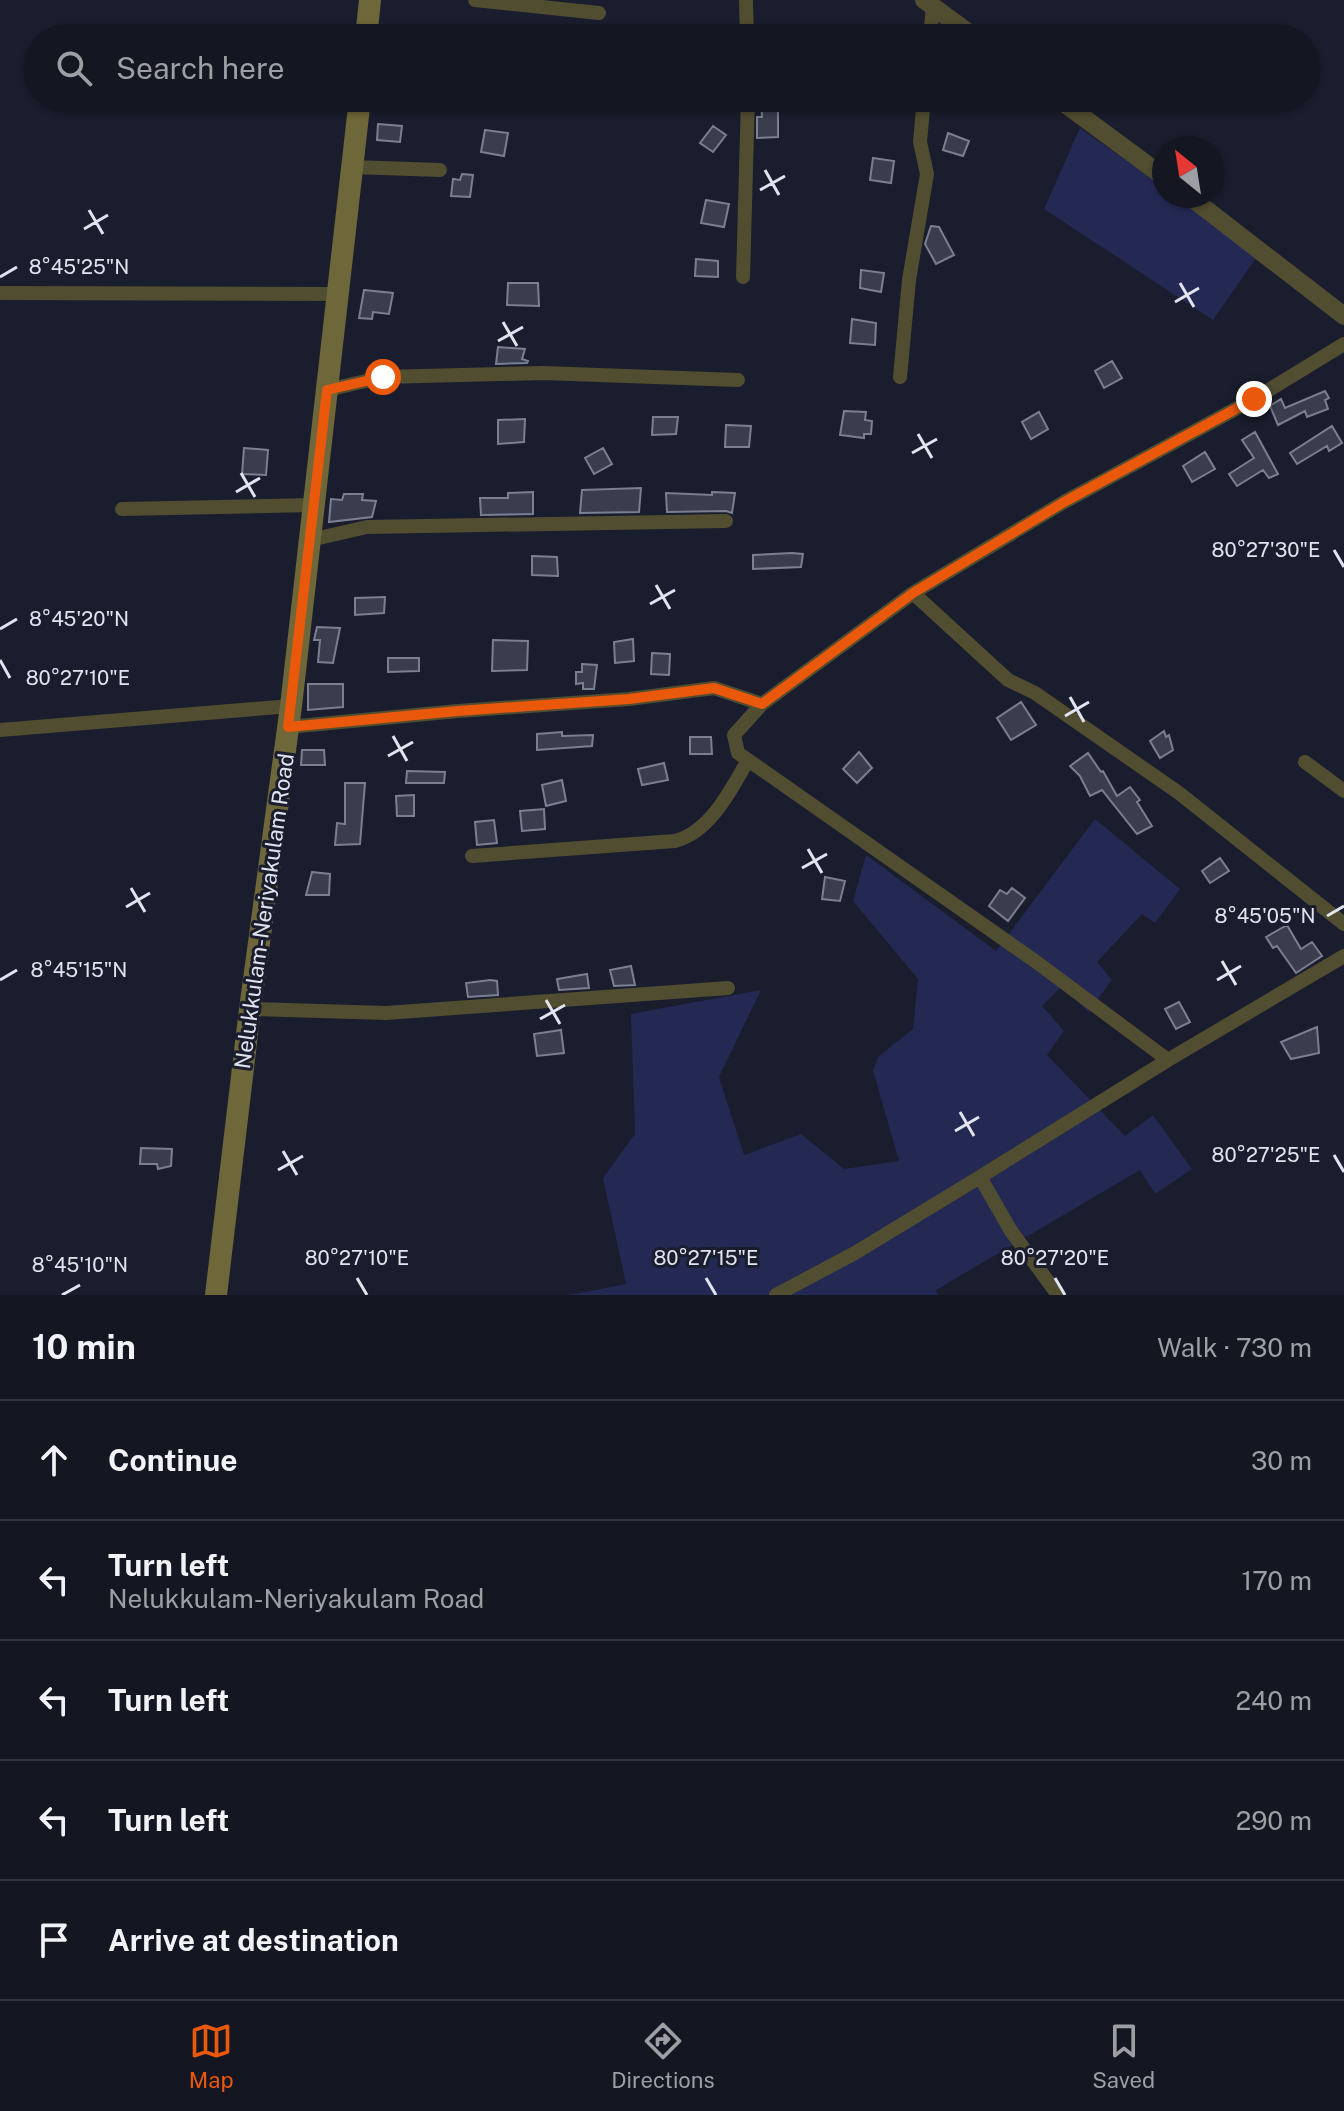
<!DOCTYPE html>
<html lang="en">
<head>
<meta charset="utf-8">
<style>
  :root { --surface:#141622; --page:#21232f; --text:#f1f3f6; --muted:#9d9fa5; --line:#333540; --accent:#ea580c }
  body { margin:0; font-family:"Public Sans",sans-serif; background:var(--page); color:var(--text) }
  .compass { position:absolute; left:1152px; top:136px; width:72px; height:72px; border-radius:50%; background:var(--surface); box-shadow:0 2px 6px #0004; rotate:330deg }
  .stop { position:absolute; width:24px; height:24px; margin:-18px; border:6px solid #ea580c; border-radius:50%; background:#fff }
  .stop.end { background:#ea580c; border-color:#fff; box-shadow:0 2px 8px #0008 }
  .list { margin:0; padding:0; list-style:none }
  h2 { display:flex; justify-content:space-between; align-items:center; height:104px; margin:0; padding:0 32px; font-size:34px }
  h2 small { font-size:26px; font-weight:400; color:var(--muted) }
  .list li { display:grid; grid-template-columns:52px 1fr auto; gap:24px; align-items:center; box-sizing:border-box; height:120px; padding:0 32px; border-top:2px solid var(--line) }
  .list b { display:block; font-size:30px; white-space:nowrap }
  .list p { margin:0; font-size:26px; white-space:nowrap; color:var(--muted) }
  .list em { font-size:26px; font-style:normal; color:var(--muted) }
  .icon { flex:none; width:44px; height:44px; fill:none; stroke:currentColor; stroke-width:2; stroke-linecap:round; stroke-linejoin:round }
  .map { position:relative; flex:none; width:1344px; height:1295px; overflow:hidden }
  .search { position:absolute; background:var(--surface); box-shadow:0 2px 6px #0004; left:24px; right:24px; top:24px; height:88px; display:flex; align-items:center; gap:20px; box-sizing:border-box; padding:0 28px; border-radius:44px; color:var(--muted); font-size:30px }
  .sheet { height:704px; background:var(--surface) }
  nav { display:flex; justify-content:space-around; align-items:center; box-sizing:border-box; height:112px; border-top:2px solid var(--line); background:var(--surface); font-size:22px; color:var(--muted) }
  nav a { display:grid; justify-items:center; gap:4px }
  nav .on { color:var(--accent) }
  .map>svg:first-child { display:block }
  .green { fill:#232953 }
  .building { fill:#393d4e; stroke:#7a7f92; stroke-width:2 }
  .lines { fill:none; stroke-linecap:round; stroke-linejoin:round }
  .minor { stroke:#514d31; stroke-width:14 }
  .tertiary { stroke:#514d31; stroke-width:18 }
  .secondary { stroke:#6e6739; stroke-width:22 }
  .route { stroke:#ea580c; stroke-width:10 }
  .ticks { fill:none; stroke:#e1e4ee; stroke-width:3 }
  .labels { text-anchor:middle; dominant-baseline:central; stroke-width:6; stroke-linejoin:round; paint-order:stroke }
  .street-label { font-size:22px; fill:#e1e4ee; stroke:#1a1d2d }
  .ticks-label { font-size:20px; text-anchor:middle; fill:#e1e4ee; stroke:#1a1d2d; stroke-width:6; stroke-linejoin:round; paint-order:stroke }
</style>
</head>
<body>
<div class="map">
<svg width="1344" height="1295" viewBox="0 0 1344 1295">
  <rect width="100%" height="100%" fill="#1a1d2d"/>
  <path class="green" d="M1080,128l84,59v9h13l81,59 -45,65 -169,-111z
    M1095,819l85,70 -25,34 -13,-9 -45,48 15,18 -24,32 -26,-26 -20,20 22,25 -17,24 78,81 28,-21 39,54 -37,25 -15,-24 -204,120 2,5h-369l57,-11 -23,-106 32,-44 -4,-120 130,-24 -42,87 25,78 57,-21 43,35 55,-8 -26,-90 5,-14 35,-28 5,-50 -65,-78 13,-46 130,96z"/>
  <path class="building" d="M761,98h17v39l-21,1v-21h5z
    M378,124l24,2 -2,16 -23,-2z
    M713,126l13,9 -13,17 -13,-9z
    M485,130l23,3 -4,23 -23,-4z
    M948,133l21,8 -6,15 -20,-6z
    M873,158l21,3 -3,22 -21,-3z
    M462,174l11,1 -3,22 -19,-1 2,-17 7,1z
    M706,200l23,4 -5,23 -23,-4z
    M931,226l8,1 15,28 -18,9 -11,-20z
    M696,259l22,2v16l-23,-1z
    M861,270l23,3 -3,19 -21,-4z
    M508,283h30l1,23 -32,-1z
    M364,290l29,3 -4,21 -16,-2 -1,7 -13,-1z
    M852,319l24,4 -1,22 -25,-2z
    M498,347l27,2 -3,10 6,2 -1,2 -31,1z
    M1112,361l10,17 -18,10 -9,-17z
    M1325,391l4,7 -4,2 3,9 -21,8 -2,-6 -27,14 -8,-19 11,-7 4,9z
    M844,411l22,1 -1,8 7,1 -1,13h-7v4l-24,-3z
    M1039,412l9,17 -17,10 -9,-17z
    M653,417h25l-2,17 -24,1z
    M525,419l-1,23 -26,2v-24z
    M726,425l25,1 -2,21h-24z
    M1332,426l10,17 -13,8 -2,-5 -30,18 -7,-11z
    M1255,432l23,42 -9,4 -6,-8 -26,16 -8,-12 25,-16 -12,-18z
    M244,448l24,2 -2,25 -24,-1z
    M603,448l9,16 -18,10 -9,-16z
    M1205,452l10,17 -23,13 -9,-16z
    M641,488l-2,24 -59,1 2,-23z
    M533,492v22l-52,1 -1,-17h28v-5z
    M712,492l23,1 -3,20 -6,-2 -59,1 -1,-19 46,2z
    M344,494h19l-1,6 14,1 -4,16 -43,5 2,-23 11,1z
    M792,553l11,1 -2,13 -48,2v-14z
    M532,556l25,1 1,19 -26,-1z
    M385,597l-1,16 -29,2v-17z
    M317,627l23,1 -7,35 -15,-1 2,-22h-6z
    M633,639l1,22 -19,2 -1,-21z
    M493,640l35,1 -1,29 -35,1z
    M652,653l18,1 -1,21 -18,-1z
    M388,658h31v13l-31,1z
    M582,664l15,1 -3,24h-11v-6l-7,1v-12h6z
    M308,684h35v23l-35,3z
    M1021,702l15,23 -25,15 -14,-22z
    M1164,731l2,6 3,-2 4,15 -13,8 -10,-17z
    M562,732v4l31,-1 -1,11 -55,4v-16z
    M690,737h21l1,17h-22z
    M302,750h22l1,15h-24z
    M859,752l13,16 -15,15 -14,-14z
    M1088,753l13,19 2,-1 14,25 13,-9 10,13 -3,2 15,24 -15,8 -35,-44 -12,6 -10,-20 -10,-10z
    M664,763l4,17 -26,5 -4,-16z
    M407,771l38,1 -1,11h-38z
    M562,780l4,21 -20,5 -4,-21z
    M345,783h20l-5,61 -25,1 2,-22 8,1z
    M414,795v21h-17l-1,-20z
    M544,809l1,20 -23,2 -2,-20z
    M494,820l3,23 -20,2 -2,-23z
    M1220,858l9,13 -19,12 -8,-12z
    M312,872l18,2 -1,21h-23z
    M825,877l20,4 -5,20 -18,-2z
    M1012,888l13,10 -17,23 -19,-15 11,-16 7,4z
    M1287,925l14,24 11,-7 10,14 -26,17 -19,-27 -4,2 -7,-11z
    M631,966l4,19 -21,1 -4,-16z
    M587,974l2,14 -30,2 -2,-11z
    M490,980l7,1 1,14 -30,2 -2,-14z
    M1179,1002l11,20 -14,7 -11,-20z
    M1317,1027l2,26 -28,6 -10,-17z
    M561,1030l3,23 -27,3 -3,-22z
    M141,1148l31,1 -1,17 -13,3 -1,-5h-17z"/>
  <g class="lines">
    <path class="minor" d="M475,0l124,13
      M746,0l1,38
      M930,38l3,-32
      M352,167l88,3
      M743,277l5,-179
      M0,293l339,1
      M900,377l9,-97 18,-106 -7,-32 4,-44
      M327,390l56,-13 160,-4 195,7
      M122,509l192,-4
      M310,540l57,-13 359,-6
      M913,593l95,87 27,13 144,100 165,131
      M288,727l170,-16 171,-12 85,-11 48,16
      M0,730l291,-24
      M1305,762l39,29
      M472,856l203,-15c35,-9 56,-51 73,-81
      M250,1009l136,4 342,-25
      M1168,1060l-133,-99 -297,-208 -4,-18 28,-31 151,-111 151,-91 190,-103 90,-55
      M776,1295l79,-42 125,-76
      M1058,1295l-47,-64 -31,-54 188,-117 176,-104"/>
    <path class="tertiary" d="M924,0l52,38
      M1057,98l107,79
      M1189,196l155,120"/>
    <path class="secondary" d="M366,38l4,-38
      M216,1295l34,-286 41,-303 69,-608"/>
  </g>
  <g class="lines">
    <path class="route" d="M383,377l-56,13 -39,337 170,-16 171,-12 85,-11 48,16 151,-111 151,-91 190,-103"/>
  </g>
  <path class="ticks" d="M765,170l14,25M760,190l25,-14M89,210l14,24M84,229l24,-14M0,277l17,-10M1180,283l14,24M1175,302l24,-14M503,322l14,24M498,341l25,-14M918,434l14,24M912,453l25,-14M241,473l14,24M236,492l24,-14M1334,550l10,17M656,585l14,24M650,604l25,-14M0,629l17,-10M0,660l10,18M1070,697l14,25M1065,716l24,-14M393,736l14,25M388,756l25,-14M808,849l14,24M802,868l25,-14M131,888l14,24M126,907l24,-14M1327,916l17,-10M1222,961l14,24M0,980l17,-10M1217,980l24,-14M546,1000l14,24M540,1019l25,-14M960,1112l14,24M955,1131l24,-14M283,1151l14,24M1334,1155l10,17M278,1170l25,-14M357,1278l10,17M706,1278l10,17M1055,1278l10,17M62,1295l18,-10"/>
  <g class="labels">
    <g class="street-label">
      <text transform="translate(264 911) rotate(-82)">Nelukkulam-Neriyakulam Road</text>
    </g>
  </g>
  <g class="ticks-label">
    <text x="79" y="274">8°45'25"N</text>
    <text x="1266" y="557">80°27'30"E</text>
    <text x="79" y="626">8°45'20"N</text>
    <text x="78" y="685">80°27'10"E</text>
    <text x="1265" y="923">8°45'05"N</text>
    <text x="79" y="977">8°45'15"N</text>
    <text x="1266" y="1162">80°27'25"E</text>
    <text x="357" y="1265">80°27'10"E</text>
    <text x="706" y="1265">80°27'15"E</text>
    <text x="1055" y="1265">80°27'20"E</text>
    <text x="80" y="1272">8°45'10"N</text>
  </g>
</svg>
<svg class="compass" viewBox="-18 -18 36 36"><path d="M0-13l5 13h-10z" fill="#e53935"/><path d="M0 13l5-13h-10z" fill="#9d9fa5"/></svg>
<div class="stop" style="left:383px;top:377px"></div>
<div class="stop end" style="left:1254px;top:399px"></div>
<div class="search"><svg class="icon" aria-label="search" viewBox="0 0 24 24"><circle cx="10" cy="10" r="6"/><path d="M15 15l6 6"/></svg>Search here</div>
</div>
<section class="sheet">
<h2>10 min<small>Walk · 730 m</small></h2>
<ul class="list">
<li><svg class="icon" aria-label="ahead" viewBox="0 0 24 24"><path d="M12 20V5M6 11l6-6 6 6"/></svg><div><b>Continue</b></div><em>30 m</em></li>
<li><svg class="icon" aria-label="left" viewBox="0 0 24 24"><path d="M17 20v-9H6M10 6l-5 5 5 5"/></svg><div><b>Turn left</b><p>Nelukkulam-Neriyakulam Road</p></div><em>170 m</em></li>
<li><svg class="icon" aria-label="left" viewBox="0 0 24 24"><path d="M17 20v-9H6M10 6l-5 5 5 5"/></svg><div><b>Turn left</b></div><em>240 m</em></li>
<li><svg class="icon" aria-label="left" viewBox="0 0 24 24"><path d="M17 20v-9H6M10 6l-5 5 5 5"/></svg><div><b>Turn left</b></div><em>290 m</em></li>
<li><svg class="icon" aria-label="arrive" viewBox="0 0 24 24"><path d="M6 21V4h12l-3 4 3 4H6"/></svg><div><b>Arrive at destination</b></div></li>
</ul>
</section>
<nav>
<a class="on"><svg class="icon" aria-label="map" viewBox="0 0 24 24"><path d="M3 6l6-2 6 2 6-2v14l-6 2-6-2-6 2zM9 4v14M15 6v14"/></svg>Map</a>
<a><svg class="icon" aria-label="directions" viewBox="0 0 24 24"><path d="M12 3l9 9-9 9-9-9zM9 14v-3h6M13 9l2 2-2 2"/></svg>Directions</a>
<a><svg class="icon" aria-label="saved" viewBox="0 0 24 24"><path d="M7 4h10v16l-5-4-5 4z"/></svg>Saved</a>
</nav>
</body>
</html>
